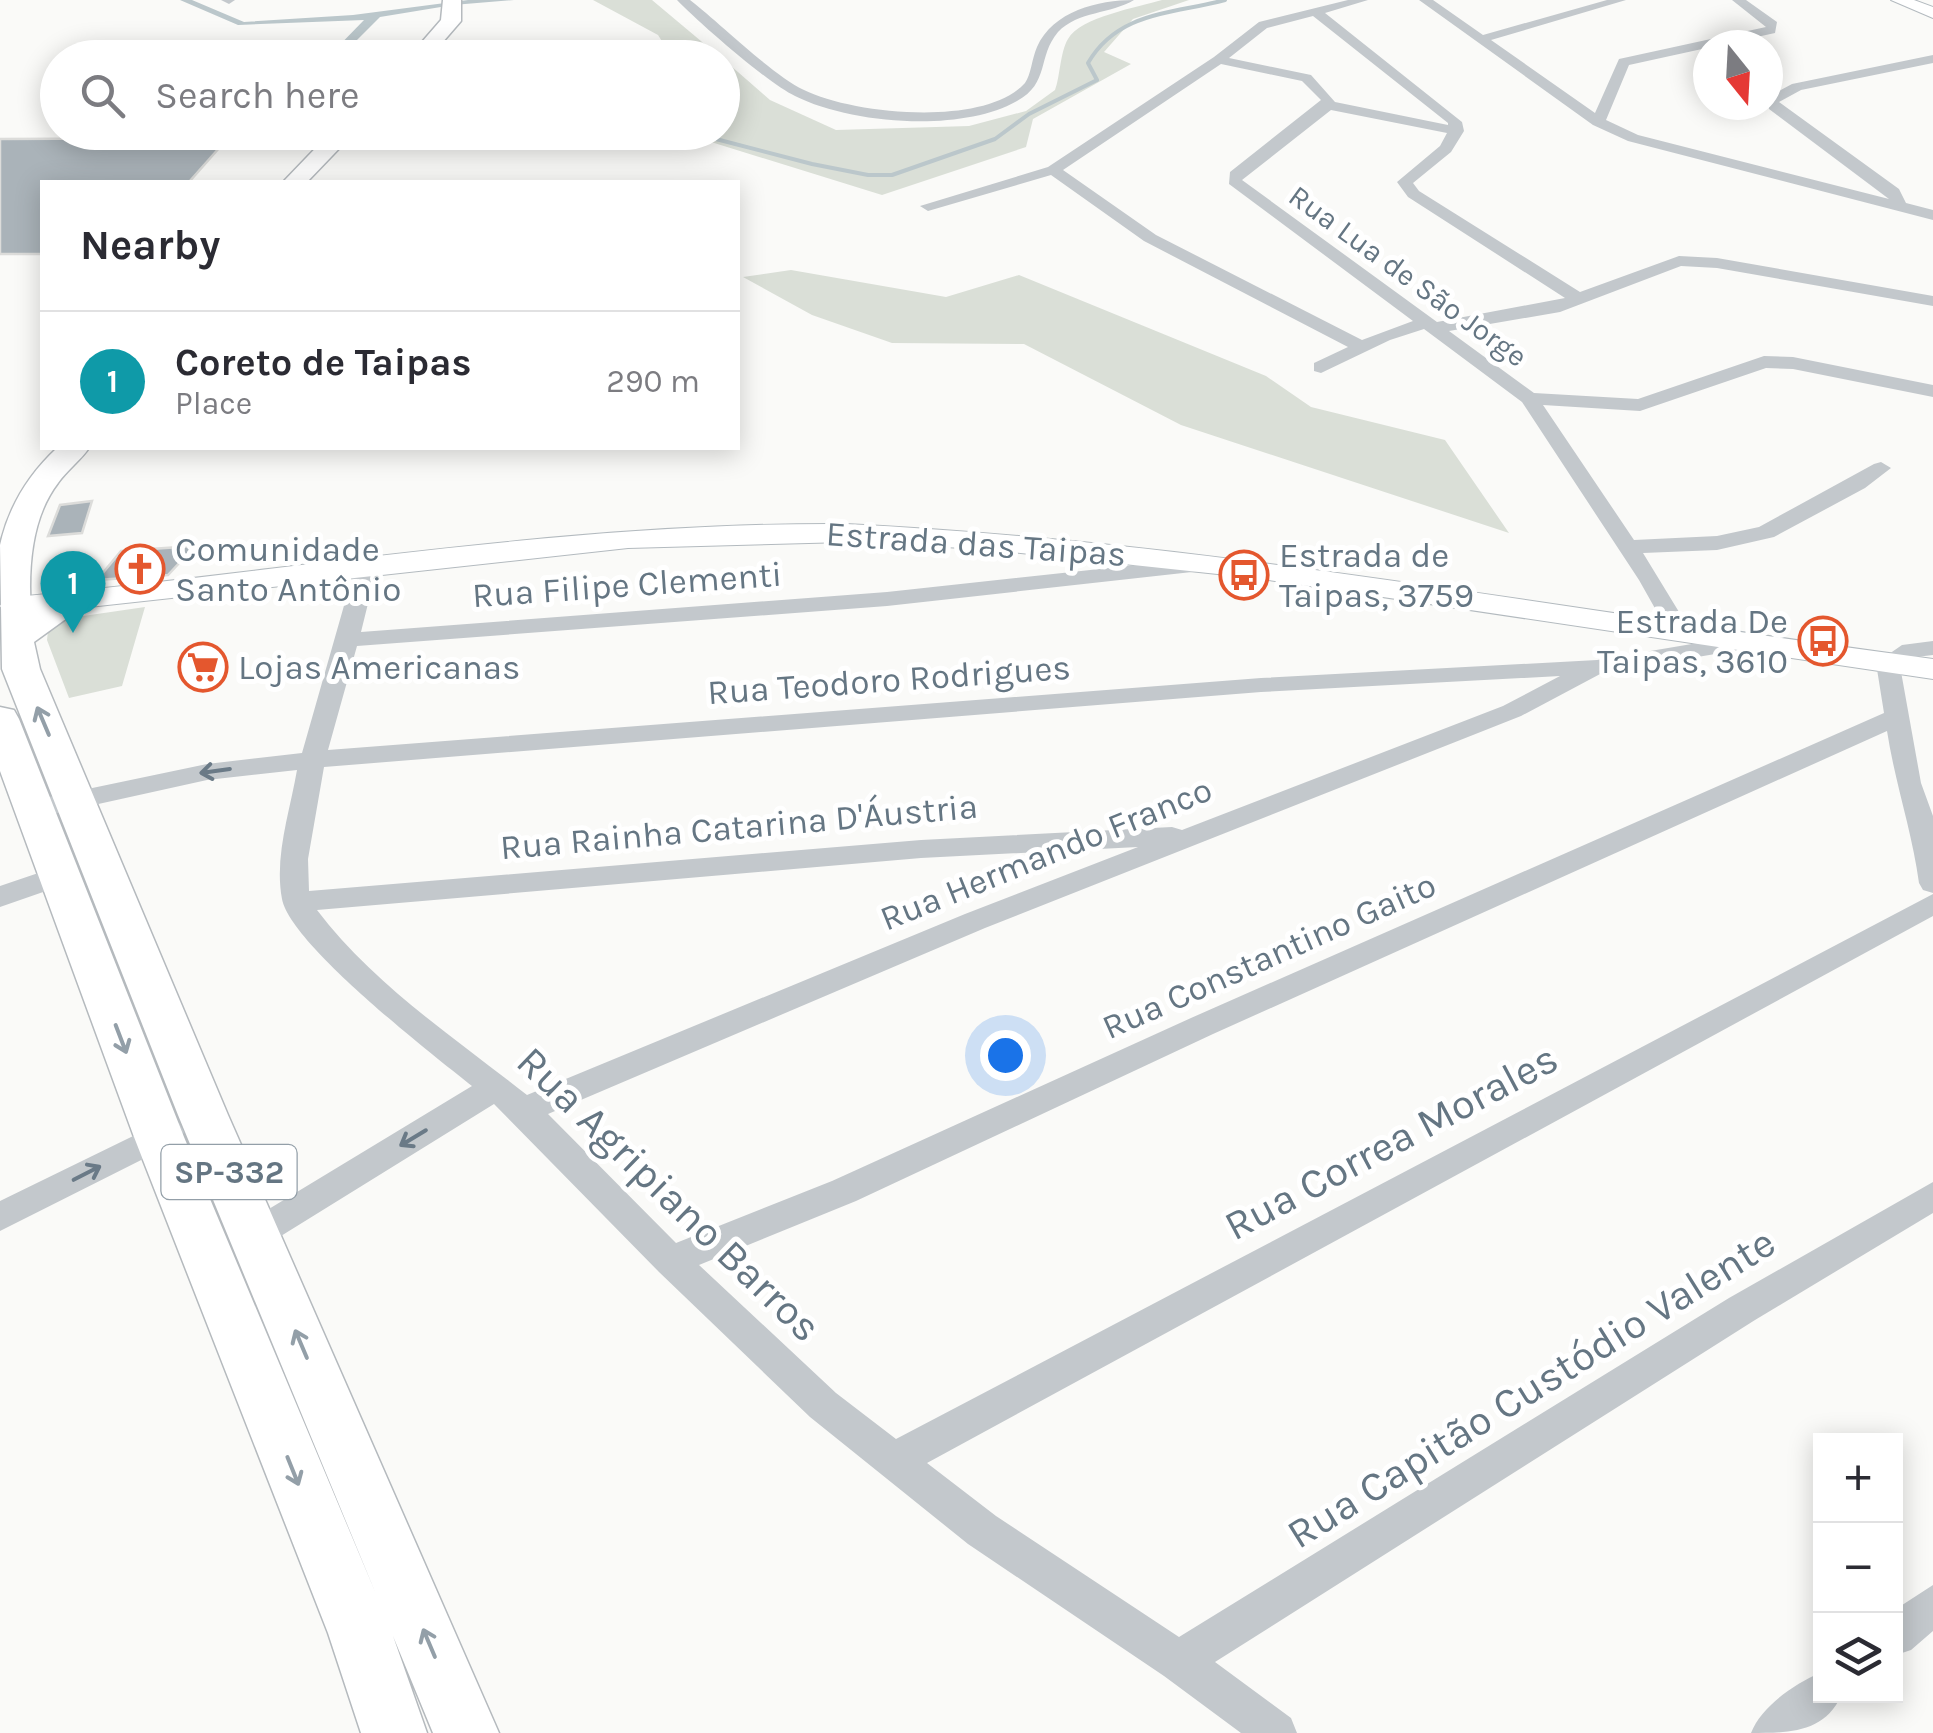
<!DOCTYPE html>
<html lang="en">
<head>
<meta charset="utf-8">
<style>
  :root { --surface:#fff; --page:#f7f7f7; --text:#2b2b33; --muted:#7c7c81; --line:#e1e1e2; --accent:#1a73e8 }
  body { margin:0; font-family:Karla,sans-serif; background:var(--page); color:var(--text) }
  .controls { position:absolute; right:30px; bottom:30px; display:grid; overflow:hidden; border-radius:0px; box-shadow:0 5px 25px #0003 }
  .controls button { width:90px; height:90px; display:grid; place-items:center; padding:0; border:0; border-bottom:2px solid var(--line); background:var(--surface); color:var(--text); font:50px sans-serif }
  .compass { position:absolute; left:1693px; top:30px; width:90px; height:90px; border-radius:50%; background:var(--surface); box-shadow:0 5px 25px #0003; rotate:162deg }
  .you { position:absolute; left:1005px; top:1055px; width:35px; height:35px; margin:-25px; border:8px solid #fff; border-radius:50%; background:#1a73e8; box-shadow:0 0 0 15px #1a73e833 }
  .badge { display:grid; place-items:center; width:65px; height:65px; border-radius:50%; background:var(--accent); color:#fff; font-size:32px; font-weight:700 }
  .pin { position:absolute; translate:-50% -82px; filter:drop-shadow(0 2px 5px #0008) }
  .pin::after { content:''; position:absolute; top:52px; width:35px; height:30px; background:inherit; clip-path:polygon(0 0,100% 0,50% 100%) }
  .list { margin:0; padding:0; list-style:none }
  h2 { display:flex; justify-content:space-between; align-items:center; height:130px; margin:0; padding:0 40px; font-size:42px }
  h2 small { font-size:32px; font-weight:400; color:var(--muted) }
  .list li { display:grid; grid-template-columns:65px 1fr auto; gap:30px; align-items:center; box-sizing:border-box; height:140px; padding:0 40px; border-top:2px solid var(--line) }
  .list b { display:block; font-size:38px; white-space:nowrap }
  .list p { margin:0; font-size:32px; white-space:nowrap; color:var(--muted) }
  .list em { font-size:32px; font-style:normal; color:var(--muted) }
  .icon { flex:none; width:55px; height:55px; fill:none; stroke:currentColor; stroke-width:2; stroke-linecap:round; stroke-linejoin:round }
  .map { position:relative; flex:none; width:1933px; height:1733px; overflow:hidden }
  .search { position:absolute; background:var(--surface); box-shadow:0 5px 25px #0003; left:40px; top:40px; width:700px; height:110px; display:flex; align-items:center; gap:25px; box-sizing:border-box; padding:0 35px; border-radius:55px; color:var(--muted); font-size:38px }
  .panel { position:absolute; background:var(--surface); box-shadow:0 5px 25px #0003; left:40px; top:180px; width:700px; height:270px; border-radius:0px }
  .map>svg:first-child { display:block }
  .green { fill:#dadfd7 }
  .water { fill:#bbc7cb }
  .lines { fill:none; stroke-linecap:round; stroke-linejoin:round }
  .stream { stroke:#bbc7cb; stroke-width:4 }
  .building { fill:#aab3b9; stroke:#dcdcda; stroke-width:2.5 }
  .secondary-casing { stroke:#b3babf; stroke-width:2 }
  .primary-casing { stroke:#b5babe; stroke-width:3 }
  .street { fill:#c3c8cc; fill-rule:evenodd }
  .secondary { fill:#fff; fill-rule:evenodd }
  .primary { fill:#fff; fill-rule:evenodd }
  .oneway { stroke:#939fa8 }
  .oneway2 { stroke:#6a7a87 }
  .labels { text-anchor:middle; dominant-baseline:central; stroke-width:10; stroke-linejoin:round; paint-order:stroke }
  .far-street-label { font-size:30px; fill:#657683; stroke:#fff }
  .shield { fill:#fff; stroke:#939fa8; stroke-width:2.5 }
  .shield-label { font-size:32px; font-weight:bold; fill:#657683 }
  .street-label { font-size:35px; fill:#657683; stroke:#fff }
  .poi-label { font-size:35px; fill:#657683; stroke:#fff; text-anchor:start }
  .near-street-label { font-size:42px; fill:#657683; stroke:#fff }
</style>
</head>
<body>
<div class="map">
<svg width="1933" height="1733" viewBox="0 0 1933 1733">
  <rect width="100%" height="100%" fill="#fafaf8"/>
  <path class="green" d="M593,0h59l68,57h-48l-14,-22z
    M1162,0h27l-56,19 -29,33 27,12 -98,55 -7,28 -144,48 -187,-58 -1,-4 28,-1 1,-73 47,41 66,30 133,-4 57,-15 29,-21c5,-12 5,-38 13,-51 12,-22 71,-32 94,-39z
    M791,270l155,27 73,-22 247,101 45,31 134,33 64,93 -328,-108 -157,-81 -132,-1 -80,-28 -69,-38z
    M145,607l-23,79 -53,12 -22,-58 2,-19z"/>
  <path class="water" d="M180,0h12l52,22 109,-7 115,-15h46l-61,5 -73,12 -41,41 -11,-1 36,-37 -126,5z"/>
  <g class="lines">
    <path class="stream" d="M711,132l1,6 100,26 56,11h24l103,-36 34,-25 68,-34 -9,-17c30,-52 85,-49 137,-63"/>
  </g>
  <path class="building" d="M228,138l-39,44h-147v72h-42v-115z
    M92,501l-10,32 -34,3 12,-31z
    M195,546l-27,29 -71,5 24,-29z"/>
  <g class="lines">
    <g class="secondary-casing">
      <path id="secondary" d="M1891,0h23l19,7v11z
        M846,524c366,18 724,87 1087,135v20l-678,-101 -272,-29 -137,-7 -218,6 -612,67 -11,-2 -5,-7 5,-7 11,-2c276,-26 552,-75 830,-73z"/>
    </g>
    <g class="primary-casing">
      <path id="primary" d="M443,0h18v21l-32,37h-21l33,-38z
        M331,132h24l-48,50h-24z
        M57,448h32c-9,13 -22,22 -31,35 -27,35 -30,87 -27,129 19,-12 33,-25 55,-19l6,7 -58,42 6,27 188,446 271,618h-66l-40,-97 34,97h-66l-33,-100 -194,-496 -134,-366v-64l14,3 5,9 165,418 192,457 -198,-479 -176,-446 -2,-124c9,-39 28,-70 57,-97z"/>
    </g>
    <path class="street" d="M221,0h14l-6,4z
      M677,0h13c31,24 82,75 114,90 48,24 181,38 221,-7 6,-8 7,-25 12,-36 16,-36 61,-47 97,-47 -23,14 -56,11 -76,32 -21,25 -8,51 -41,69 -56,32 -166,23 -222,-5 -26,-12 -97,-74 -118,-96z
      M1348,0h20l-43,13 137,109 2,9 -13,21 -38,31 6,8 161,101 99,-36 38,2 216,38v10l-216,-38 -36,-2 -121,46 -111,19 85,62 104,6 126,-43 29,1 140,28v12l-140,-28 -27,-1 -126,43 -97,-6 91,135 83,-4 42,-9 115,-63 7,-2 10,6 -26,20 -91,49 -57,13 -74,3 47,77 -4,5h-16l-31,-55 -117,-178 -98,-73 -34,11 -69,33 -7,-2v-8l34,-16 -204,-106 -93,-66 -123,36 -8,-5 128,-39 166,-110 45,-35zM1313,16l135,107v2l-113,-23 -24,-27 -82,-17 38,-30zM1221,64l81,17 19,19 -91,72 -1,12 184,137 -51,19 -206,-105 -93,-65zM1331,110l116,23 -7,13 -43,36 11,15 157,101 -128,24 -195,-142z
      M1419,0h14l50,35 124,-35h19l-135,40 104,73 24,-54 147,-32 -34,-27h14l31,22 -2,11 -146,32 -23,55 32,15 251,64 -120,-90 -1,-12 24,-13 141,-29v8l-132,27 -22,12 120,87 7,14 27,7v10l-305,-79 -35,-16z
      M1211,557l8,2 3,5 -3,5 -332,37 -530,40 -29,104 933,-72 336,-18 154,-26 12,7 -12,7 -149,25 -81,43 -536,212 -437,186 128,129 156,-62 359,-163 693,-305 -8,-50 26,-18 31,-4v14l-17,2 -16,9 21,117 12,33v77l-10,-3 -4,-7c-7,-52 -24,-100 -32,-152l-674,303 -357,167 -157,64 137,128 60,46 1037,-545v22l-1006,547 69,53 183,121 550,-339 204,-116v31l-178,107 -540,342 76,56 6,15h-56l-77,-57 -196,-132 -158,-127 -151,-145 -165,-168 -226,140 -12,5 -12,-5 -5,-10 5,-10 228,-138c-39,-31 -182,-142 -190,-187 -8,-42 8,-88 15,-129l-90,10 -172,38 -9,-3 -4,-6 4,-6 9,-3 172,-36 95,-11 53,-186 11,-7 11,7 -16,65 526,-40zM1560,676l-57,30 -321,124 -10,-3 -251,13 -612,51 -1,-32 16,-92 937,-75zM1138,847l-173,67 -438,181c-71,-56 -154,-111 -210,-185l604,-52z
      M59,866l10,3 4,7 -4,7 -69,24v-21z
      M168,1119l11,4 5,9 -5,9 -179,90v-30z
      M1933,1585v46l-22,19 -15,5v-46z
      M1820,1673v23h21c-17,37 -53,37 -90,37 10,-26 43,-49 69,-60z"/>
    <use href="#secondary" class="secondary"/>
    <use href="#primary" class="primary"/>
  </g>
  <defs><path id="oneway-shaft" d="M-6 0H5M1.5-3L5.5 0L1.5 3" fill="none" stroke-width="1.6" stroke-linecap="round" stroke-linejoin="round" transform="scale(2.5)"/></defs>
  <g class="oneway">
    <use href="#oneway-shaft" transform="translate(43 721) rotate(-113)"/>
    <use href="#oneway-shaft" transform="translate(121 1039) rotate(69)"/>
    <use href="#oneway-shaft" transform="translate(301 1344) rotate(-113)"/>
    <use href="#oneway-shaft" transform="translate(293 1471) rotate(68)"/>
    <use href="#oneway-shaft" transform="translate(429 1643) rotate(-113)"/>
  </g>
  <g class="oneway2">
    <use href="#oneway-shaft" transform="translate(215 771) rotate(172)"/>
    <use href="#oneway-shaft" transform="translate(413 1138) rotate(149)"/>
    <use href="#oneway-shaft" transform="translate(87 1173) rotate(-27)"/>
  </g>
  <defs>
    <g id="church-ring" transform="scale(2.5)"><circle r="9.5" fill="#fff" stroke="#e4572e" stroke-width="1.5"/><path d="M-1.2-6h2.4v3.5h3.3v2.4h-3.3V6h-2.4V-.1h-3.3v-2.4h3.3Z" fill="#e4572e"/></g>
    <g id="bus-ring" transform="scale(2.5)"><circle r="9.5" fill="#fff" stroke="#e4572e" stroke-width="1.5"/><path d="M-5-6H5V4H4V6H2V4H-2V6H-4V4H-5ZM-3.5-4V0h7V-4ZM-3.5 1.2v1.5H-2V1.2ZM2 1.2v1.5H3.5V1.2Z" fill="#e4572e"/></g>
    <g id="supermarket-ring" transform="scale(2.5)"><circle r="9.5" fill="#fff" stroke="#e4572e" stroke-width="1.5"/><path d="M-6-5.5h2.5l.6 2H6L4.5 2H-2.5L-4.4-4H-6ZM-1.5 3.2a1.3 1.3 0 1 0 .1 0ZM3 3.2a1.3 1.3 0 1 0 .1 0Z" fill="#e4572e"/></g>
  </defs>
  <g fill-rule="evenodd">
    <use href="#church-ring" x="140" y="569"/>
    <use href="#bus-ring" x="1244" y="575"/>
    <use href="#bus-ring" x="1823" y="641"/>
    <use href="#supermarket-ring" x="203" y="667"/>
  </g>
  <g class="labels">
    <g class="far-street-label">
      <text transform="translate(1408 276) rotate(36)">Rua Lua de São Jorge</text>
    </g>
    <rect class="shield" x="161.5" y="1145" width="135" height="54" rx="8"/>
    <g class="shield-label">
      <text x="229" y="1172">SP-332</text>
    </g>
    <g class="street-label">
      <text transform="translate(976 544) rotate(4)">Estrada das Taipas</text>
      <text transform="translate(627 585) rotate(-4)">Rua Filipe Clementi</text>
      <text transform="translate(889 680) rotate(-4)">Rua Teodoro Rodrigues</text>
      <text transform="translate(739 827) rotate(-5)">Rua Rainha Catarina D'Áustria</text>
      <text transform="translate(1046 854) rotate(-22)">Rua Hermando Franco</text>
      <text transform="translate(1269 956) rotate(-24)">Rua Constantino Gaito</text>
    </g>
    <g class="poi-label">
      <text x="175" y="549">Comunidade<tspan x="175" dy="40">Santo Antônio</tspan></text>
      <text x="1279" y="555">Estrada de<tspan x="1279" dy="40">Taipas, 3759</tspan></text>
      <text x="1788" y="621" text-anchor="end">Estrada De<tspan x="1788" dy="40">Taipas, 3610</tspan></text>
      <text x="238" y="667">Lojas Americanas</text>
    </g>
    <g class="near-street-label">
      <text transform="translate(1391 1142) rotate(-28)">Rua Correa Morales</text>
      <text transform="translate(669 1194) rotate(44)">Rua Agripiano Barros</text>
      <text transform="translate(1531 1388) rotate(-32)">Rua Capitão Custódio Valente</text>
    </g>
  </g>
</svg>
<div class="controls">
<button>+</button>
<button>−</button>
<button><svg class="icon" aria-label="layers" viewBox="0 0 24 24"><path d="M12 4l9 5-9 5-9-5zM3 14l9 5 9-5"/></svg></button>
</div>
<svg class="compass" viewBox="-18 -18 36 36"><path d="M0-13l5 13h-10z" fill="#e53935"/><path d="M0 13l5-13h-10z" fill="#7c7c81"/></svg>
<div class="you"></div>
<div class="pin badge" style="left:73px;top:633px;background:#0f9aa8">1</div>
<div class="search"><svg class="icon" aria-label="search" viewBox="0 0 24 24"><circle cx="10" cy="10" r="6"/><path d="M15 15l6 6"/></svg>Search here</div>
<section class="panel">
<h2>Nearby<small></small></h2>
<ul class="list">
<li><span class="badge" style="background:#0f9aa8">1</span><div><b>Coreto de Taipas</b><p>Place</p></div><em>290 m</em></li>
</ul>
</section>
</div>
</body>
</html>
